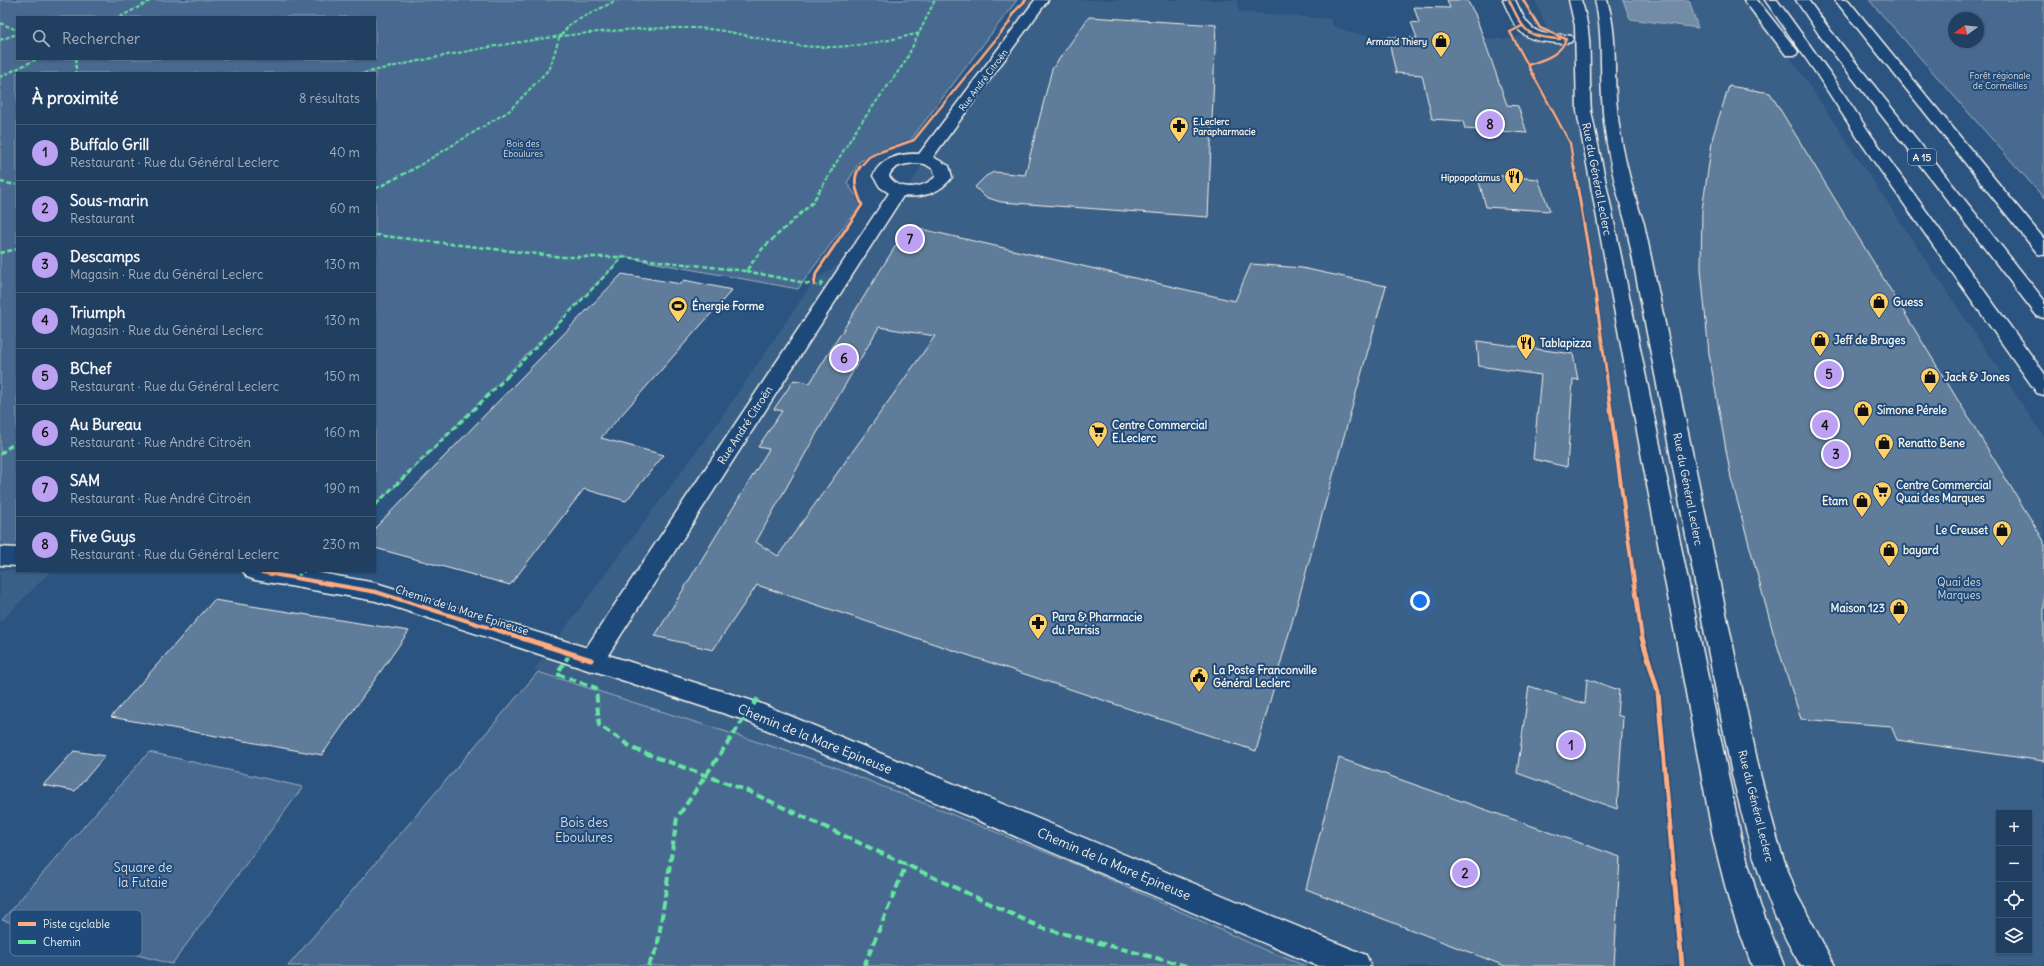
<!DOCTYPE html>
<html lang="fr">
<head>
<meta charset="utf-8">
<style>
  :root { --surface:#213f61; --page:#294667; --text:#f1f3f6; --muted:#a2afbd; --line:#3e5876; --accent:#bca0f2 }
  body { margin:0; font-family:Delius,sans-serif; background:var(--page); color:var(--text) }
  .controls { position:absolute; right:12px; bottom:12px; display:grid; overflow:hidden; border-radius:0px; box-shadow:0 1px 3px #0004 }
  .controls button { width:36px; height:36px; display:grid; place-items:center; padding:0; border:0; border-bottom:1px solid var(--line); background:var(--surface); color:var(--text); font:20px sans-serif }
  .compass { position:absolute; left:1948px; top:12px; width:36px; height:36px; border-radius:50%; background:var(--surface); box-shadow:0 1px 3px #0004; rotate:255deg }
  .you { position:absolute; left:1420px; top:601px; width:14px; height:14px; margin:-10px; border:3px solid #fff; border-radius:50%; background:#1a73e8; box-shadow:0 0 0 6px #1a73e833 }
  .badge { display:grid; place-items:center; width:26px; height:26px; border-radius:50%; background:var(--accent); color:#111; font-size:13px; font-weight:700 }
  .pin { position:absolute; translate:-50% -50%; border:2px solid #fff; box-shadow:0 1px 4px #0006 }
  .list { margin:0; padding:0; list-style:none }
  h2 { display:flex; justify-content:space-between; align-items:center; height:52px; margin:0; padding:0 16px; font-size:17px }
  h2 small { font-size:13px; font-weight:400; color:var(--muted) }
  .list li { display:grid; grid-template-columns:26px 1fr auto; gap:12px; align-items:center; box-sizing:border-box; height:56px; padding:0 16px; border-top:1px solid var(--line) }
  .list b { display:block; font-size:15px; white-space:nowrap }
  .list p { margin:0; font-size:13px; white-space:nowrap; color:var(--muted) }
  .list em { font-size:13px; font-style:normal; color:var(--muted) }
  .icon { flex:none; width:22px; height:22px; fill:none; stroke:currentColor; stroke-width:2; stroke-linecap:round; stroke-linejoin:round }
  .map { position:relative; flex:none; width:2044px; height:966px; overflow:hidden }
  .search { position:absolute; background:var(--surface); box-shadow:0 1px 3px #0004; left:16px; top:16px; width:360px; height:44px; display:flex; align-items:center; gap:10px; box-sizing:border-box; padding:0 14px; border-radius:0px; color:var(--muted); font-size:15px }
  .panel { position:absolute; background:var(--surface); box-shadow:0 1px 3px #0004; left:16px; top:72px; width:360px; height:500px; border-radius:0px }
  .map>svg:first-child { display:block }
  .built { fill:#3b6088; fill-rule:evenodd }
  .green { fill:#496b90; stroke:#9eaebc; fill-rule:evenodd }
  .water { fill:#738ca6; stroke:#a7b4c0 }
  .building { fill:#5e7b9a; stroke:#f4f1e8; fill-rule:evenodd }
  .lines { fill:none; stroke-linecap:round; stroke-linejoin:round }
  .minor-casing { stroke:#f4f1e8; stroke-width:3 }
  .secondary-casing { stroke:#f4f1e8; stroke-width:3 }
  .motorway-casing { stroke:#f4f1e8; stroke-width:3 }
  .minor { fill:#1f4a7a; fill-rule:evenodd }
  .secondary { fill:#1f4a7a; fill-rule:evenodd }
  .motorway { fill:#1f4a7a; fill-rule:evenodd }
  .quiet-far3 { stroke:#66e7a1; stroke-width:2; stroke-dasharray:4 2; stroke-linecap:butt }
  .quiet-far2 { stroke:#66e7a1; stroke-width:2.5; stroke-dasharray:5 2.5; stroke-linecap:butt }
  .quiet-far1 { stroke:#66e7a1; stroke-width:3; stroke-dasharray:6 3; stroke-linecap:butt }
  .quiet { stroke:#66e7a1; stroke-width:4; stroke-dasharray:8 4; stroke-linecap:butt }
  .cycleway-far3-casing { stroke:#1f4a7a; stroke-width:4 }
  .cycleway-far2-casing { stroke:#1f4a7a; stroke-width:5 }
  .cycleway-far1-casing { stroke:#1f4a7a; stroke-width:6 }
  .cycleway-casing { stroke:#1f4a7a; stroke-width:8 }
  .cycleway-far3 { stroke:#ffac80; stroke-width:2.5 }
  .cycleway-far2 { stroke:#ffac80; stroke-width:3 }
  .cycleway-far1 { stroke:#ffac80; stroke-width:4 }
  .cycleway { stroke:#ffac80; stroke-width:5 }
  .labels { text-anchor:middle; dominant-baseline:central; stroke-width:4; stroke-linejoin:round; paint-order:stroke }
  .far-poi-label { font-size:9px; font-weight:bold; fill:#f4f1e8; stroke:#1f4a7a; text-anchor:end }
  .far-park-label { font-size:9px; fill:#dadddb; stroke:#1f4a7a }
  .far-street-label { font-size:9px; fill:#f4f1e8; stroke:#1f4a7a }
  .shield { fill:#1f4a7a; stroke:#b4bfc7; stroke-width:1 }
  .shield-label { font-size:10px; font-weight:bold; fill:#f4f1e8 }
  .street-label { font-size:11px; fill:#f4f1e8; stroke:#1f4a7a }
  .poi-label { font-size:11px; font-weight:bold; fill:#f4f1e8; stroke:#1f4a7a; text-anchor:start }
  .park-label { font-size:11px; fill:#dadddb; stroke:#1f4a7a }
  .near-street-label { font-size:13px; fill:#f4f1e8; stroke:#1f4a7a }
  .near-park-label { font-size:13px; fill:#dadddb; stroke:#1f4a7a }
  .key { fill:#1f4a7a; stroke:#5f7c9b; stroke-width:1 }
  .key-label { font-size:11px; fill:#f4f1e8 }
</style>
</head>
<body>
<div class="map">
<svg width="2044" height="966" viewBox="0 0 2044 966">
  <rect width="100%" height="100%" fill="#2c5481"/>
  <filter id="ink" filterUnits="userSpaceOnUse"><feTurbulence type="fractalNoise" baseFrequency=".025" numOctaves="2"/><feDisplacementMap in="SourceGraphic" scale="8" xChannelSelector="R" yChannelSelector="G"/><feConvolveMatrix kernelMatrix="1 2 1 2 8 2 1 2 1" color-interpolation-filters="sRGB"/></filter>
  <g filter="url(#ink)">
    <path class="built" d="M1029,0h208l2,12 91,7 3,7 21,8 34,3 124,2 35,-11 -12,-28h217l292,437v529h-738l-39,-15 -180,-82 -260,-105 -293,-94 183,-246 96,-142 61,-42zM1999,813h30v138h-30z
      M0,570l50,2 -50,50z"/>
    <path class="green" d="M0,0h1017l-108,142 -49,19 -13,22 14,20 -63,86 -175,-32 -218,221 -30,27v-432h-358v476l-17,-1zM17,17h358v42h-358z
      M1869,0h175v198zM1954,18h24v24h-24z
      M538,672l289,92 260,105 180,82 39,15h-1018z
      M149,752l154,35 -131,177 -170,-44z"/>
    <path class="water" d="M1623,0h66l9,28 -68,-9z"/>
    <path class="building" d="M1447,0h20l8,14 32,91 11,1 9,27 -62,-4 -2,-8 -31,-2 -10,-44 -26,-2 -8,-36 29,1 -6,-16 8,1 -5,-16 36,1z
      M1089,17l127,8 -8,192 -207,-15 -16,-5 -10,-10 11,-11 8,-4 31,3 27,-106z
      M1729,86l41,7 274,448v220l-147,-21 -6,-14 -90,-7 -28,-87 -42,-154 -22,-124 -8,-85 1,-59 11,-74z
      M1477,174l61,5 12,32 -64,-4z
      M908,226l327,75 16,-37 51,4 84,18 -130,465 -499,-166 -44,65 -58,-14 114,-187 -11,-2 24,-36 -8,-2 20,-29 16,3zM879,327l56,9 -157,220 -22,-14 58,-104z
      M622,274l59,10 3,-4 48,10 -131,148 63,17 -38,46 -42,-12 -74,96 -135,-37v-20z
      M1477,341l96,13 5,26 -5,-1 -6,88 -34,-8 8,-84 -62,-9z
      M214,600l195,31 -87,124 -211,-38z
      M1587,679l32,11 -2,25 6,2 -6,92 -100,-36 12,-87 56,18z
      M74,751l31,5 -30,35 -32,-6z
      M1339,758l281,99 -6,109h-109l-199,-77z"/>
    <g class="lines">
      <g class="minor-casing">
        <path id="minor" d="M1503,0h12c8,16 13,32 33,34 8,1 15,0 23,2l2,3 -2,3c-7,2 -15,1 -22,0 -30,-2 -35,-17 -46,-42z
          M0,547l17,1v18l-17,-1z
          M243,571h66l67,12 215,66 9,4 4,7 -4,7 -9,4 -215,-70 -121,-21 -8,-3z"/>
      </g>
      <g class="secondary-casing">
        <path id="secondary" d="M1035,0h13l-115,157 16,9 3,11c-11,16 -30,21 -49,19l-295,459 151,48 607,252 5,11h-53l-574,-246 -162,-53 -4,-7 311,-467 -9,-6 -7,-11c7,-18 28,-23 46,-22zM916,163l9,1 8,5 3,7c-12,13 -37,16 -47,0 4,-11 16,-12 27,-13z
          M1569,0h12c13,36 7,74 10,111l151,731 18,63 24,61h-32l-22,-61 -16,-63 -137,-731 -2,-85z
          M1595,0h12c10,32 7,65 9,98 3,42 14,86 28,126l116,550 20,75 16,44 39,73h-34c-36,-58 -53,-126 -69,-192l-106,-550c-12,-41 -22,-84 -24,-126 -2,-33 1,-66 -7,-98z"/>
      </g>
      <g class="motorway-casing">
        <path id="motorway" d="M1744,0h13l39,49 2,3 -2,3h-10z
          M1765,0h12l55,76 39,59 173,238v22l-7,-2 -178,-253 -41,-64z
          M1796,0h12l22,30 214,270v18l-7,-2 -217,-280z
          M1835,0h13l196,239v16l-6,-1z"/>
      </g>
      <use href="#minor" class="minor"/>
      <use href="#secondary" class="secondary"/>
      <use href="#motorway" class="motorway"/>
      <path class="quiet-far3" d="M120,17l32,-17
        M0,23l17,7
        M0,40l17,-6
        M76,59v14
        M364,73c106,-24 217,-46 326,-45 36,0 69,12 104,17 43,6 85,-2 126,-12
        M0,77l37,-18
        M415,168l94,-57 41,-43 9,-30 11,-14 47,-24
        M833,168l25,-41 47,-65 30,-62"/>
      <path class="quiet-far2" d="M0,182l17,3
        M375,189l42,-22
        M375,235l188,22h60l123,14 17,-23 49,-45 22,-36
        M0,253l17,-4
        M746,271l74,15 4,-6
        M507,377l116,-120"/>
      <path class="quiet-far1" d="M0,454l17,-13
        M375,505l133,-129
        M296,578l8,-7"/>
      <path class="quiet" d="M570,654l-13,20 39,14 3,37 35,24 114,42 294,137 145,38
        M648,966l9,-17 20,-131 81,-120
        M864,966l42,-101"/>
      <g class="cycleway-far3-casing">
        <path id="cycleway-far3" d="M1509,0c15,30 15,37 51,39
          M1523,0l17,28 26,11c-5,16 -23,21 -38,26
          M1522,26l-12,6 60,111 4,25
          M859,168l10,-11 8,-4 37,-13 95,-117 4,-10 13,-13"/>
      </g>
      <g class="cycleway-far2-casing">
        <path id="cycleway-far2" d="M1574,167l19,110 14,100
          M814,285l2,-12 46,-68c-5,-12 -11,-26 -2,-38"/>
      </g>
      <g class="cycleway-far1-casing">
        <path id="cycleway-far1" d="M1606,376l36,263
          M255,571l121,21 149,47"/>
      </g>
      <g class="cycleway-casing">
        <path id="cycleway" d="M522,638l69,22
          M1642,638l16,54 24,274"/>
      </g>
      <use href="#cycleway-far3" class="cycleway-far3"/>
      <use href="#cycleway-far2" class="cycleway-far2"/>
      <use href="#cycleway-far1" class="cycleway-far1"/>
      <use href="#cycleway" class="cycleway"/>
    </g>
  </g>
  <defs>
    <g id="shop-pin" transform="scale(1)"><path d="M0 17L-7.5 6A9.5 9.5 0 1 1 7.5 6Z" fill="#ffd166" stroke="#1f4a7a"/><path d="M-5-2.5h2.3a2.7 3.5 0 0 1 5.4 0H5L5.5 6h-11ZM-1.5-2.5h3a1.5 2.3 0 0 0-3 0Z" fill="#111"/></g>
    <g id="pharmacy-pin" transform="scale(1)"><path d="M0 17L-7.5 6A9.5 9.5 0 1 1 7.5 6Z" fill="#ffd166" stroke="#1f4a7a"/><path d="M-2-6h4v4h4v4h-4v4h-4v-4h-4v-4h4Z" fill="#111"/></g>
    <g id="restaurant-pin" transform="scale(1)"><path d="M0 17L-7.5 6A9.5 9.5 0 1 1 7.5 6Z" fill="#ffd166" stroke="#1f4a7a"/><path d="M-5-6h1v4h1v-4h1v4h1v-4h1v5L-1.5 .5V6h-2V.5L-5-1ZM5-6V6H3V1.5H1.5Q1.5-4 5-6Z" fill="#111"/></g>
    <g id="stadium-pin" transform="scale(1)"><path d="M0 17L-7.5 6A9.5 9.5 0 1 1 7.5 6Z" fill="#ffd166" stroke="#1f4a7a"/><path d="M0-5a6.5 5 0 1 0 0 10a6.5 5 0 1 0 0-10ZM-3.5-1.8h7v3.6h-7Z" fill="#111"/></g>
    <g id="supermarket-pin" transform="scale(1)"><path d="M0 17L-7.5 6A9.5 9.5 0 1 1 7.5 6Z" fill="#ffd166" stroke="#1f4a7a"/><path d="M-6-5.5h2.5l.6 2H6L4.5 2H-2.5L-4.4-4H-6ZM-1.5 3.2a1.3 1.3 0 1 0 .1 0ZM3 3.2a1.3 1.3 0 1 0 .1 0Z" fill="#111"/></g>
    <g id="civic-pin" transform="scale(1)"><path d="M0 17L-7.5 6A9.5 9.5 0 1 1 7.5 6Z" fill="#ffd166" stroke="#1f4a7a"/><path d="M-.6-6.5H3V-4.5H.6V-3L4-1V1h2V6H-6V1h2V-1L-.6-3ZM-1.2 2.5V6h2.4V2.5Z" fill="#111"/></g>
  </defs>
  <g fill-rule="evenodd">
    <use href="#shop-pin" x="1441" y="41"/>
    <use href="#pharmacy-pin" x="1179" y="126"/>
    <use href="#restaurant-pin" x="1514" y="177"/>
    <use href="#shop-pin" x="1879" y="302"/>
    <use href="#stadium-pin" x="678" y="306"/>
    <use href="#shop-pin" x="1820" y="340"/>
    <use href="#restaurant-pin" x="1526" y="343"/>
    <use href="#shop-pin" x="1930" y="377"/>
    <use href="#shop-pin" x="1863" y="410"/>
    <use href="#supermarket-pin" x="1098" y="431"/>
    <use href="#shop-pin" x="1884" y="443"/>
    <use href="#supermarket-pin" x="1882" y="491"/>
    <use href="#shop-pin" x="1862" y="501"/>
    <use href="#shop-pin" x="2002" y="530"/>
    <use href="#shop-pin" x="1889" y="550"/>
    <use href="#shop-pin" x="1899" y="608"/>
    <use href="#pharmacy-pin" x="1038" y="623"/>
    <use href="#civic-pin" x="1199" y="676"/>
  </g>
  <g class="labels">
    <g class="far-poi-label">
      <text x="1427" y="41">Armand Thiery</text>
      <text x="1193" y="121" text-anchor="start">E.Leclerc<tspan x="1193" dy="10">Parapharmacie</tspan></text>
      <text x="1500" y="177">Hippopotamus</text>
    </g>
    <g class="far-park-label">
      <text x="2000" y="75">Forêt régionale<tspan x="2000" dy="10">de Cormeilles</tspan></text>
      <text x="523" y="143">Bois des<tspan x="523" dy="10">Éboulures</tspan></text>
    </g>
    <g class="far-street-label">
      <text transform="translate(983 80) rotate(-53)">Rue André Citroën</text>
    </g>
    <rect class="shield" x="1908" y="149" width="28" height="16" rx="3"/>
    <g class="shield-label">
      <text x="1922" y="157">A 15</text>
    </g>
    <g class="street-label">
      <text transform="translate(1597 179) rotate(79)">Rue du Général Leclerc</text>
      <text transform="translate(745 425) rotate(-57)">Rue André Citroën</text>
      <text transform="translate(1688 489) rotate(79)">Rue du Général Leclerc</text>
      <text transform="translate(462 610) rotate(18)">Chemin de la Mare Epineuse</text>
      <text transform="translate(1756 806) rotate(76)">Rue du Général Leclerc</text>
    </g>
    <g class="poi-label">
      <text x="1893" y="302">Guess</text>
      <text x="692" y="306">Énergie Forme</text>
      <text x="1834" y="340">Jeff de Bruges</text>
      <text x="1540" y="343">Tablapizza</text>
      <text x="1944" y="377">Jack &amp; Jones</text>
      <text x="1877" y="410">Simone Pérele</text>
      <text x="1112" y="425">Centre Commercial<tspan x="1112" dy="13">E.Leclerc</tspan></text>
      <text x="1898" y="443">Renatto Bene</text>
      <text x="1896" y="485">Centre Commercial<tspan x="1896" dy="13">Quai des Marques</tspan></text>
      <text x="1848" y="501" text-anchor="end">Etam</text>
      <text x="1988" y="530" text-anchor="end">Le Creuset</text>
      <text x="1903" y="550">bayard</text>
      <text x="1885" y="608" text-anchor="end">Maison 123</text>
      <text x="1052" y="617">Para &amp; Pharmacie<tspan x="1052" dy="13">du Parisis</tspan></text>
      <text x="1213" y="670">La Poste Franconville<tspan x="1213" dy="13">Général Leclerc</tspan></text>
    </g>
    <g class="park-label">
      <text x="1959" y="582">Quai des<tspan x="1959" dy="13">Marques</tspan></text>
    </g>
    <g class="near-street-label">
      <text transform="translate(815 739) rotate(22)">Chemin de la Mare Epineuse</text>
      <text transform="translate(1114 864) rotate(23)">Chemin de la Mare Epineuse</text>
    </g>
    <g class="near-park-label">
      <text x="584" y="822">Bois des<tspan x="584" dy="15">Eboulures</tspan></text>
      <text x="143" y="867">Square de<tspan x="143" dy="15">la Futaie</tspan></text>
    </g>
  </g>
  <rect x="10" y="910" width="132" height="46" rx="6" class="key"/>
  <rect x="18" y="922" width="18" height="4" fill="#ffac80"/>
  <rect x="18" y="940" width="18" height="4" fill="#66e7a1"/>
  <g class="key-label">
    <text x="43" y="928">Piste cyclable</text>
    <text x="43" y="946">Chemin</text>
  </g>
</svg>
<div class="controls">
<button>+</button>
<button>−</button>
<button><svg class="icon" aria-label="locate" viewBox="0 0 24 24"><circle cx="12" cy="12" r="6"/><path d="M12 2v4M12 18v4M2 12h4M18 12h4"/></svg></button>
<button><svg class="icon" aria-label="layers" viewBox="0 0 24 24"><path d="M12 4l9 5-9 5-9-5zM3 14l9 5 9-5"/></svg></button>
</div>
<svg class="compass" viewBox="-18 -18 36 36"><path d="M0-13l5 13h-10z" fill="#e53935"/><path d="M0 13l5-13h-10z" fill="#a2afbd"/></svg>
<div class="you"></div>
<div class="pin badge" style="left:1571px;top:745px">1</div>
<div class="pin badge" style="left:1465px;top:873px">2</div>
<div class="pin badge" style="left:1836px;top:454px">3</div>
<div class="pin badge" style="left:1825px;top:425px">4</div>
<div class="pin badge" style="left:1829px;top:374px">5</div>
<div class="pin badge" style="left:844px;top:358px">6</div>
<div class="pin badge" style="left:910px;top:239px">7</div>
<div class="pin badge" style="left:1490px;top:124px">8</div>
<div class="search"><svg class="icon" aria-label="search" viewBox="0 0 24 24"><circle cx="10" cy="10" r="6"/><path d="M15 15l6 6"/></svg>Rechercher</div>
<section class="panel">
<h2>À proximité<small>8 résultats</small></h2>
<ul class="list">
<li><span class="badge">1</span><div><b>Buffalo Grill</b><p>Restaurant · Rue du Général Leclerc</p></div><em>40 m</em></li>
<li><span class="badge">2</span><div><b>Sous-marin</b><p>Restaurant</p></div><em>60 m</em></li>
<li><span class="badge">3</span><div><b>Descamps</b><p>Magasin · Rue du Général Leclerc</p></div><em>130 m</em></li>
<li><span class="badge">4</span><div><b>Triumph</b><p>Magasin · Rue du Général Leclerc</p></div><em>130 m</em></li>
<li><span class="badge">5</span><div><b>BChef</b><p>Restaurant · Rue du Général Leclerc</p></div><em>150 m</em></li>
<li><span class="badge">6</span><div><b>Au Bureau</b><p>Restaurant · Rue André Citroën</p></div><em>160 m</em></li>
<li><span class="badge">7</span><div><b>SAM</b><p>Restaurant · Rue André Citroën</p></div><em>190 m</em></li>
<li><span class="badge">8</span><div><b>Five Guys</b><p>Restaurant · Rue du Général Leclerc</p></div><em>230 m</em></li>
</ul>
</section>
</div>
</body>
</html>
